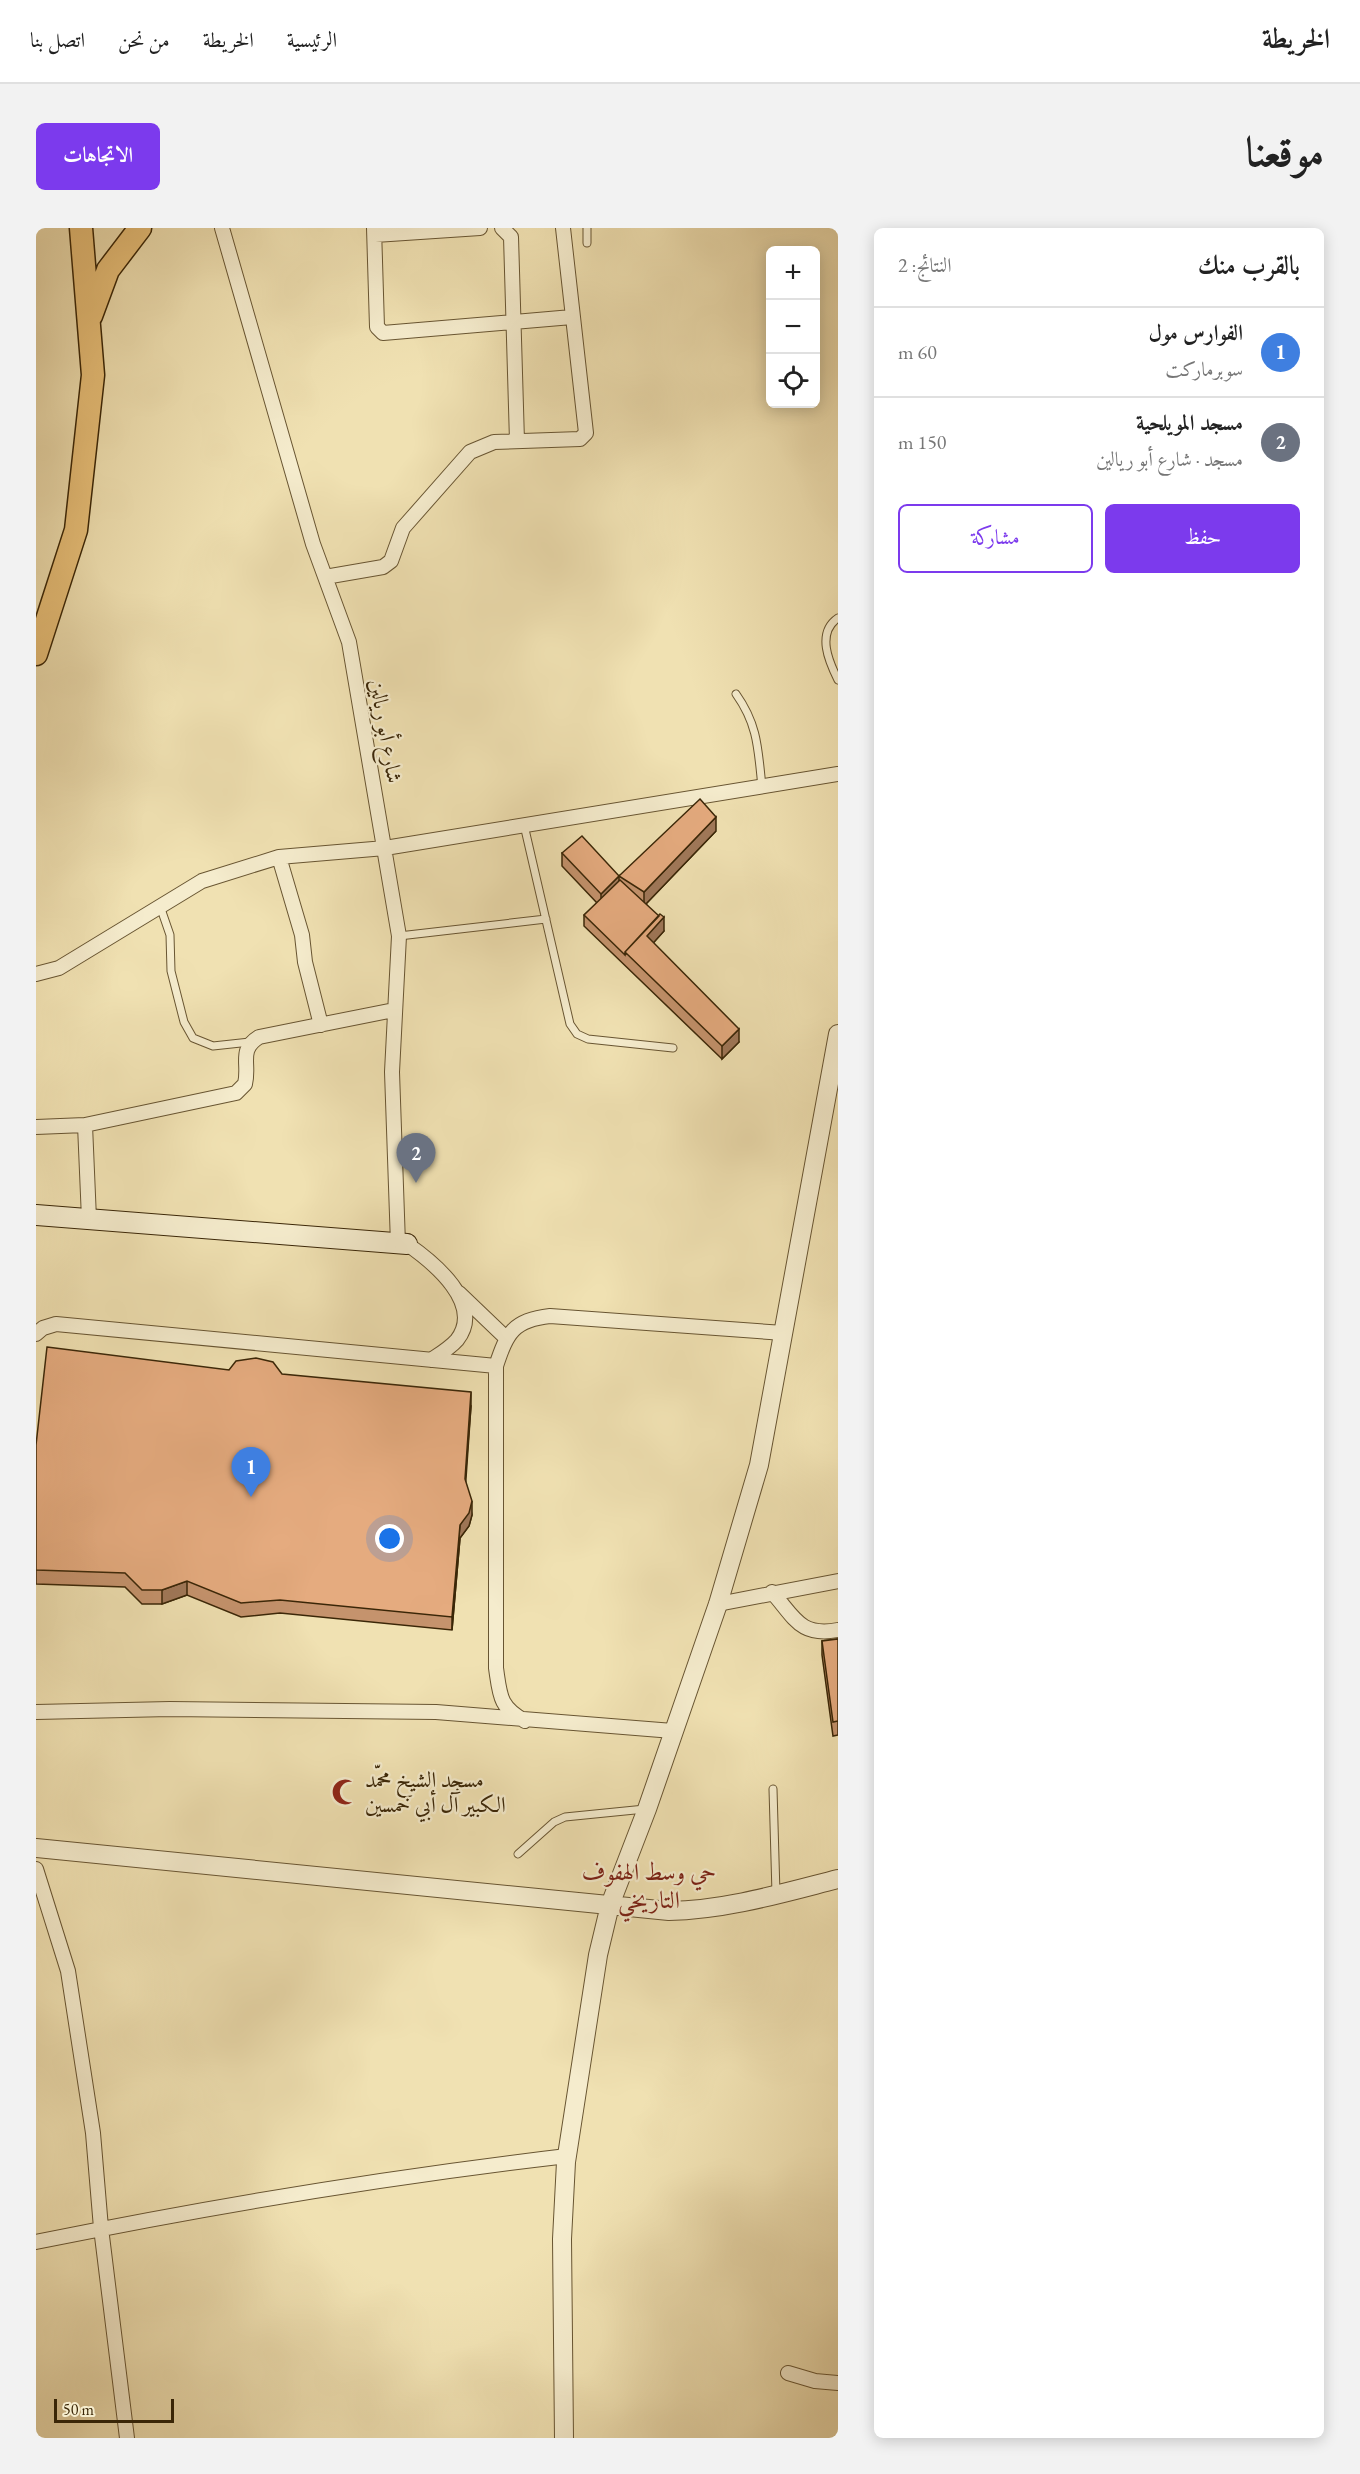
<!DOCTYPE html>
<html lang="ar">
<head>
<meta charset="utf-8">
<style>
  :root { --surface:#fff; --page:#f2f2f2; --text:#222; --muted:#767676; --line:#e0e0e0; --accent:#7c3aed }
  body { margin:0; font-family:"EB Garamond",Amiri,serif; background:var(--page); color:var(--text); direction:rtl }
  .controls { position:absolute; right:18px; top:18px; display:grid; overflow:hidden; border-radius:9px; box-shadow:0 3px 15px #0003 }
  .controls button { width:54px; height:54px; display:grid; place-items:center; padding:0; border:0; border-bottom:2px solid var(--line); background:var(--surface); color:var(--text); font:30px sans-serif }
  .scale { position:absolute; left:18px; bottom:15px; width:120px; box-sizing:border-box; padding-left:6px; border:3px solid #3a2607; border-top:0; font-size:16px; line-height:21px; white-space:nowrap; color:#3a2607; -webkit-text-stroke:4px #f5eccd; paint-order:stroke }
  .you { position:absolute; left:354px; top:1311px; width:21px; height:21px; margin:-15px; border:4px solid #fff; border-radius:50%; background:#1a73e8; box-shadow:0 0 0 9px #1a73e833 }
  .badge { display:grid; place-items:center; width:39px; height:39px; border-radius:50%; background:var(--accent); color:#fff; font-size:20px; font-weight:700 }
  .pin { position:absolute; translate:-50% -50px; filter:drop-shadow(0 2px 3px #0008) }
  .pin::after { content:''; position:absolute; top:32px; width:21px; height:18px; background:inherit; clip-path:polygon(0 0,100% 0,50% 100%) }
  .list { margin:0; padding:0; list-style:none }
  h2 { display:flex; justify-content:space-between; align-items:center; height:78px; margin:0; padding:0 24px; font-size:26px }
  h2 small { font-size:20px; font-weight:400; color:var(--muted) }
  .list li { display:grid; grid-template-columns:39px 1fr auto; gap:18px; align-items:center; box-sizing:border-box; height:90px; padding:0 24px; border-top:2px solid var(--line) }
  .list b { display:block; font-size:22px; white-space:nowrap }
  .list p { margin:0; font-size:20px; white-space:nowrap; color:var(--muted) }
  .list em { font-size:20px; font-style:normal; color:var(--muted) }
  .actions { display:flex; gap:12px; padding:18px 24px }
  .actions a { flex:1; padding:14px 0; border:2px solid var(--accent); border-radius:9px; text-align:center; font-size:21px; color:var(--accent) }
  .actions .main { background:var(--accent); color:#fff }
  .icon { flex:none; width:33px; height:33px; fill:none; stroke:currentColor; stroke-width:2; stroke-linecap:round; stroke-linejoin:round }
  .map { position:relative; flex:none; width:802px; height:2210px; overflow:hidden; direction:ltr; border-radius:9px }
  header { display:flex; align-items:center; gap:36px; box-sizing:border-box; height:84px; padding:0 30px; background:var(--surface); border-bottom:2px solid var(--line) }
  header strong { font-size:28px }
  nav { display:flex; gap:33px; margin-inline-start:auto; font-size:21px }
  .intro { display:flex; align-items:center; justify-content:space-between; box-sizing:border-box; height:144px; padding:0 36px }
  h1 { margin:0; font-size:42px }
  .button { padding:15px 27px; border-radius:9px; background:var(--accent); color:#fff; font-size:21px; font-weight:700 }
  main { display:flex; gap:36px; padding:0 36px }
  aside { flex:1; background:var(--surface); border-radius:9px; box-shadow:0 3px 15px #0003 }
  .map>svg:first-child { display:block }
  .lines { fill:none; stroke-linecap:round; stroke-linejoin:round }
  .service-casing { stroke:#685532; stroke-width:9 }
  .minor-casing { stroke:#685532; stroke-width:16 }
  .tertiary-casing { stroke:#685532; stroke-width:20 }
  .secondary-casing { stroke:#3a2607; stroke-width:22 }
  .primary-casing { stroke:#3a2607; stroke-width:25 }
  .service { stroke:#f5eccd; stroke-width:7 }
  .minor { stroke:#f5eccd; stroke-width:14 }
  .tertiary { stroke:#f5eccd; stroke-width:18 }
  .secondary { stroke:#f5eccd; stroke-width:20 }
  .primary { stroke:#e8c079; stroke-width:22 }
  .wall { fill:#c5936d; stroke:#3a2607; stroke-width:1.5 }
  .shaded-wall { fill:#a07859; stroke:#3a2607; stroke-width:1.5 }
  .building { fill:#e5ab7f; stroke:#3a2607; stroke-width:1.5 }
  .labels { text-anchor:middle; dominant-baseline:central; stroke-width:4.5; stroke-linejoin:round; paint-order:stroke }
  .street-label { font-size:22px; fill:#3a2607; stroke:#f5eccd }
  .poi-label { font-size:22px; fill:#3a2607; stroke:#f5eccd; text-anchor:start }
  .neighbourhood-label { font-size:24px; fill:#7a1f14; stroke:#f5eccd }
</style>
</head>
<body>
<header>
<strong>الخريطة</strong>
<nav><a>الرئيسية</a><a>الخريطة</a><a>من نحن</a><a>اتصل بنا</a></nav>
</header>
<div class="intro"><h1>موقعنا</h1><a class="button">الاتجاهات</a></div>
<main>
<aside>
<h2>بالقرب منك<small>النتائج: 2</small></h2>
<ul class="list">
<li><span class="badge" style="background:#3f7fe0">1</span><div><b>الفوارس مول</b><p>سوبرماركت</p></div><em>60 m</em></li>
<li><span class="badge" style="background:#6b7280">2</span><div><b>مسجد المويلحية</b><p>مسجد · شارع أبو ريالين</p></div><em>150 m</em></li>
</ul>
<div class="actions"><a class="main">حفظ</a><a>مشاركة</a></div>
</aside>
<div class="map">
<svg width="802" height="2210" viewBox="0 0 802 2210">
  <rect width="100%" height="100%" fill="#f0e1b2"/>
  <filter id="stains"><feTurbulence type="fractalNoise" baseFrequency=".00333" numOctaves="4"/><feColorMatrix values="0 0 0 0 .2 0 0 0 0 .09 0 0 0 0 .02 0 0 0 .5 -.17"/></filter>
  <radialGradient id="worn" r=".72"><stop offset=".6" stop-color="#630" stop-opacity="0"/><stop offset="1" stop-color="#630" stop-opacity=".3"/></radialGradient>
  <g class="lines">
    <g class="service-casing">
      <path id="service" d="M551,0v15
        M802,390c-22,15 -9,44 0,62
        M700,466c22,31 22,55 26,93
        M488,597l46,199 7,10 11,5 85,9
        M124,678l10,29 1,36 13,51 9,16 20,8 37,-4
        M363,708l147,-17
        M737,1561l3,105
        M482,1626l36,-32 11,-5 80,-8"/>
    </g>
    <g class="minor-casing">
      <path id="minor" d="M186,0l91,316 36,98 50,294 -7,136 6,172
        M338,0l3,99 6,6 189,-16
        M466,0l9,9 6,204
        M339,7l105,-7
        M289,349l58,-10 8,-6 12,-33 67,-76 24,-10 86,-3 6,-6 -23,-205
        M243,629l23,78 3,27 16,63
        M0,746l23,-6 143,-87 77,-24 106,-9 453,-74
        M49,897l4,94
        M0,899l49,-2 151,-32 9,-9c5,-20 -7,-34 14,-47l135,-27
        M371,1016c26,18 78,60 50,96 -7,8 -17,14 -26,20
        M423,1065l46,44
        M0,1106l7,-6 13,-4 440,42v302c4,27 3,39 29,53
        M460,1138c11,-33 17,-46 54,-50l234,17
        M736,1364c23,26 28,45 66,38
        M682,1376l120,-23
        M0,1484l134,-3 266,3 237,19
        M0,1641l32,102 25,162 8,95 26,210
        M0,2014c176,-36 352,-65 531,-86
        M752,2145l27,8 23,2"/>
    </g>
    <g class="tertiary-casing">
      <path id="tertiary" d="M0,1620l633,63c57,-1 114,-18 169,-32
        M528,2210l-2,-199 4,-77 32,-207 12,-50 37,-96 71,-205 41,-139 79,-431"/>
    </g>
    <g class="secondary-casing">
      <path id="secondary" d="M0,987l371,29"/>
    </g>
    <g class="primary-casing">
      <path id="primary" d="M55,88l17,-46 32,-42
        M0,426l40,-124 17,-155 -12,-147"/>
    </g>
    <use href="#service" class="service"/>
    <use href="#minor" class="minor"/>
    <use href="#tertiary" class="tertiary"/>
    <use href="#secondary" class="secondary"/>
    <use href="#primary" class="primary"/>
  </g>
  <path class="wall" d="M680,603l-70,73 18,27 -11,12 86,99 -17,17 -138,-133v-11l13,-12 -35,-37v-13l57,23z
    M193,1142l242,36 -6,76 7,33 -3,11 -9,12 -8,92 -172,-17 -39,4 -54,-22 -25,9h-20l-17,-17 -89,-3v-139z
    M802,1411v96l-5,1 -11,-81v-14z"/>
  <path class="shaded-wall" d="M680,589v14l-72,75v-14z
    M583,648v13l-18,18v-13z
    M628,689v14l-17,19 -21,4z
    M703,801v13l-17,17v-13z
    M435,1164v14l-6,87v-14z
    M436,1273v14l-3,11 -9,12 -8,92v-13l8,-92z
    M151,1353v14l-25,9v-14z"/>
  <path class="building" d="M664,571l16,18 -72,75 -25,-16 -18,18 -39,-41 20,-17 37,40z
    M584,652l39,36 -34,36v3l-41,-40z
    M624,686l4,3 -17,19 92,93 -17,17 -97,-94z
    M11,1119l182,23 7,-9 20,-3 17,4 9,12 189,18 -6,87 7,22 -3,12 -9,12 -8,92 -172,-17 -39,3 -54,-22 -25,9h-20l-17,-17 -89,-3v-125z
    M802,1411v82l-5,1 -11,-81z"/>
  <defs>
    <g id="mosque-bare" transform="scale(2.07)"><path d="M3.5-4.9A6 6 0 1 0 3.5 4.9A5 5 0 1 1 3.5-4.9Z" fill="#8f2418" stroke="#f5eccd" stroke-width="2.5" paint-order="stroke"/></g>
  </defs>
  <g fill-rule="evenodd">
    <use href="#mosque-bare" x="309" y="1564"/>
  </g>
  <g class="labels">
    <g class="street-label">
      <text transform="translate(350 503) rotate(80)">شارع أبو ريالين</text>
    </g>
    <g class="poi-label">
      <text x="329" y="1551">مسجد الشيخ محمّد<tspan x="329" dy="25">الكبير آل أبي خمسين</tspan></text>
    </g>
    <g class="neighbourhood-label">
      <text x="613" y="1643">حي وسط الهفوف<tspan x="613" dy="28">التاريخي</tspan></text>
    </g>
  </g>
  <rect width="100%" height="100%" filter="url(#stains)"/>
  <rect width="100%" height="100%" fill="url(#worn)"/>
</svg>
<div class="controls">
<button>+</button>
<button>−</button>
<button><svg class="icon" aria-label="locate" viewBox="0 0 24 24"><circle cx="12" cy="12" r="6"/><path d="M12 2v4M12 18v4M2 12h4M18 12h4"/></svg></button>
</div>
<div class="scale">50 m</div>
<div class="you"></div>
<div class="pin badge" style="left:215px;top:1269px;background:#3f7fe0">1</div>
<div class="pin badge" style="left:380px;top:955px;background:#6b7280">2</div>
</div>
</main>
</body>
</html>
